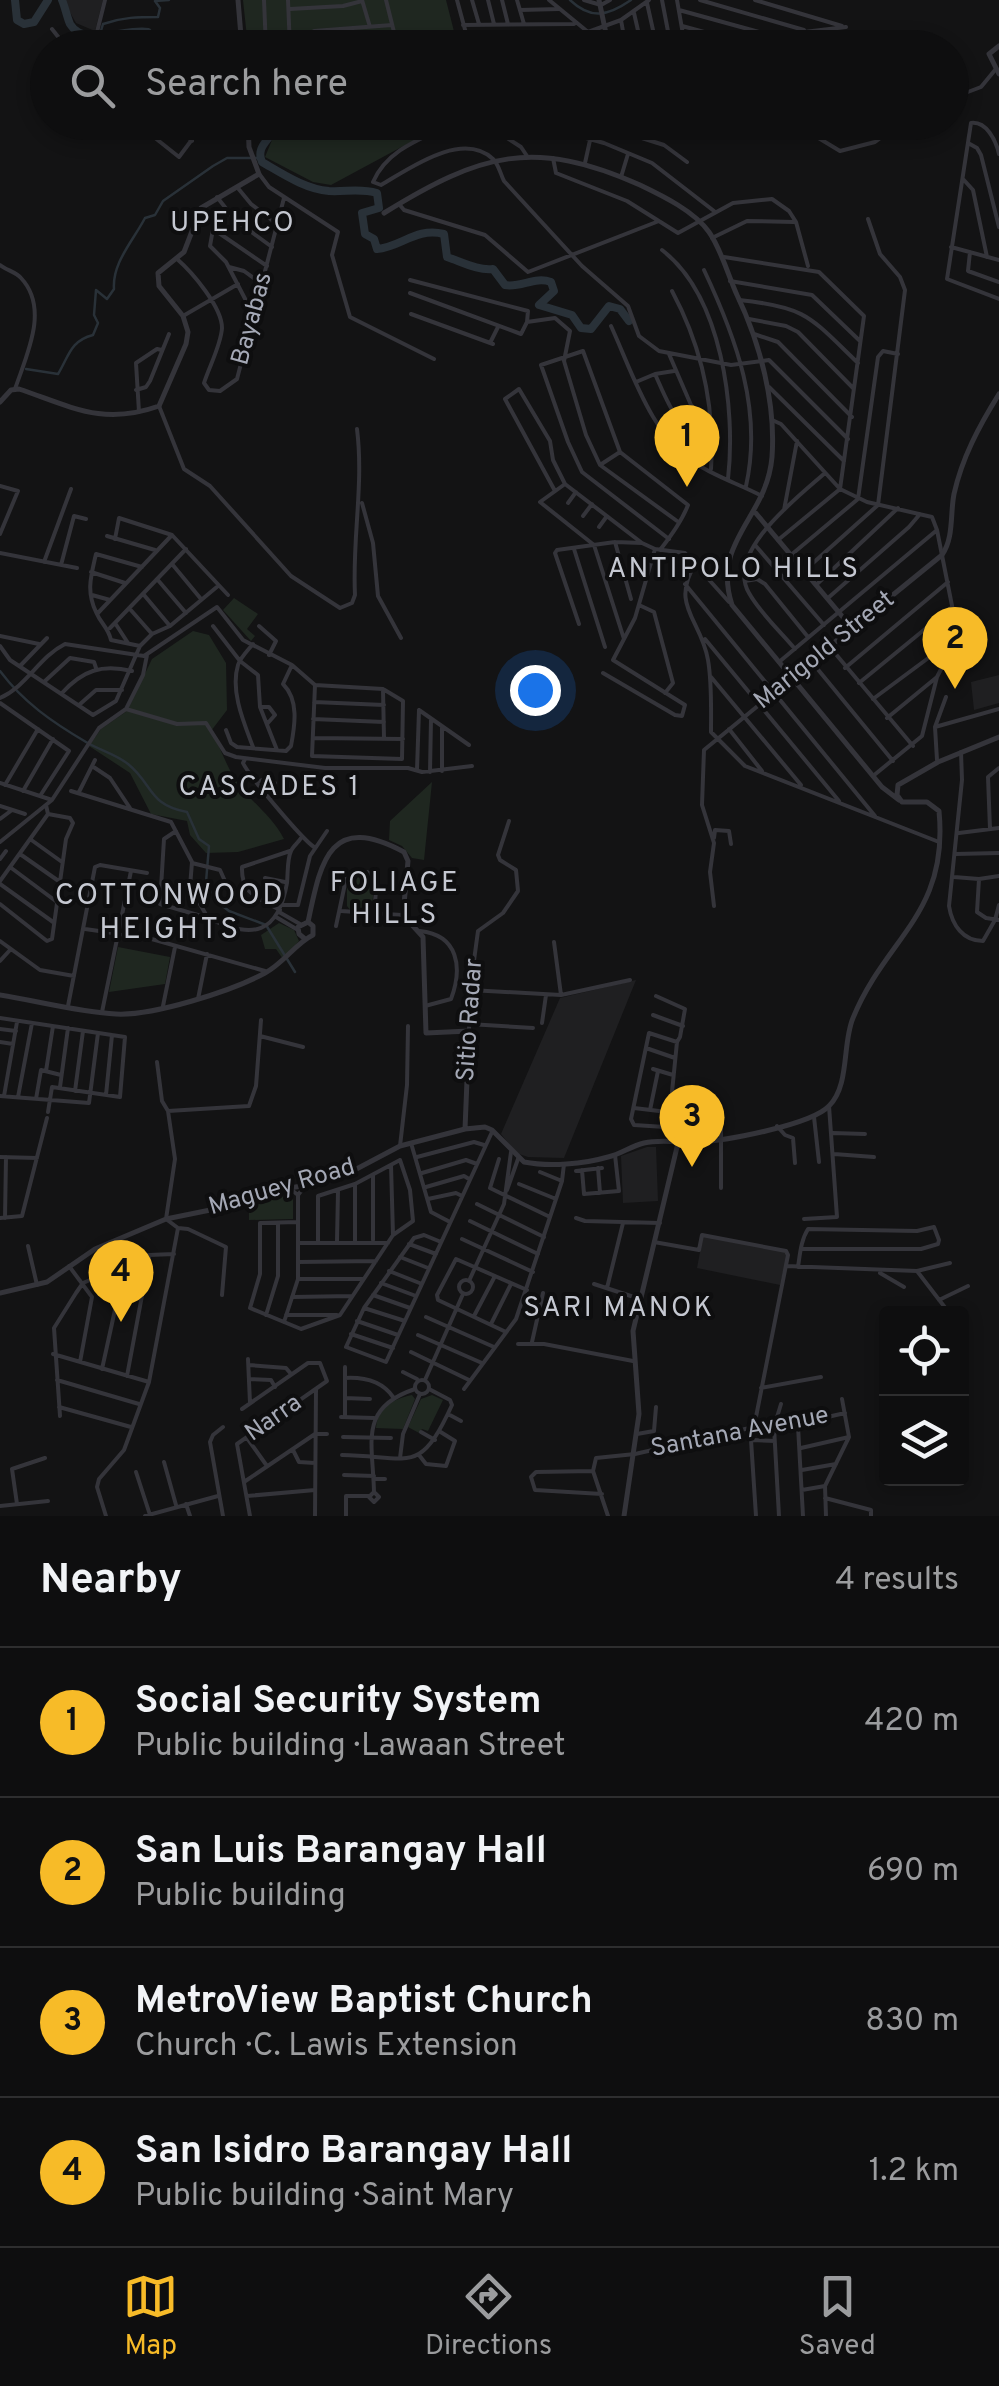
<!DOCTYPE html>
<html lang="en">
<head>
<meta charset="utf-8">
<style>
  :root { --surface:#0e0e0f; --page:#171718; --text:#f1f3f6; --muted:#9b9c9e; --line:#2e2e2f; --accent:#f7bb28 }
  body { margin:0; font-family:Overpass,sans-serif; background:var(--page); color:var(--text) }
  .controls { position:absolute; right:30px; bottom:30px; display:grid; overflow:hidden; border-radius:10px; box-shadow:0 5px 15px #0003 }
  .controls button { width:90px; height:90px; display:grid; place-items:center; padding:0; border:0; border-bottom:2px solid var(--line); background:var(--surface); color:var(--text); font:50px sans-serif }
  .you { position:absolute; left:535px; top:690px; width:35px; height:35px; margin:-25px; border:8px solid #fff; border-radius:50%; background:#1a73e8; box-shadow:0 0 0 15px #1a73e833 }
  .badge { display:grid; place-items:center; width:65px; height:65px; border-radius:50%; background:var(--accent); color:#111; font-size:32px; font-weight:700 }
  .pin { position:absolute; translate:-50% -82px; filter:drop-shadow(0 2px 5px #0008) }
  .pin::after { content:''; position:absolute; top:52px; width:35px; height:30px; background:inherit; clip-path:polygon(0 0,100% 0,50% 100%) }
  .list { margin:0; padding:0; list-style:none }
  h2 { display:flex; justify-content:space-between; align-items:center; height:130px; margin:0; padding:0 40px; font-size:42px }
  h2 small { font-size:32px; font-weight:400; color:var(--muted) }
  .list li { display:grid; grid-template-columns:65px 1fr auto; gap:30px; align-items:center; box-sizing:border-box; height:150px; padding:0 40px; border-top:2px solid var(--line) }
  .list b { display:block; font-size:38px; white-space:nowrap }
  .list p { margin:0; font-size:32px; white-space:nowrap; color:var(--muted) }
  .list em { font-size:32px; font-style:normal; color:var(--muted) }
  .icon { flex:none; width:55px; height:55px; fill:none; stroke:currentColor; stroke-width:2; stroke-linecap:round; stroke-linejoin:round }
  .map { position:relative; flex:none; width:999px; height:1516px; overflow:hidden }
  .search { position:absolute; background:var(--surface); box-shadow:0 5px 15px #0003; left:30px; right:30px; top:30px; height:110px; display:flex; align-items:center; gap:25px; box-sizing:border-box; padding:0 35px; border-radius:55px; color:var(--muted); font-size:38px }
  .sheet { height:730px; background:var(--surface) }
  nav { display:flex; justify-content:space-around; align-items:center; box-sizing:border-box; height:140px; border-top:2px solid var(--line); background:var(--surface); font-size:28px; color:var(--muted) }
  nav a { display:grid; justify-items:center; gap:5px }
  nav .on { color:var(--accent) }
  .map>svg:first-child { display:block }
  .built { fill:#1f1f21 }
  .green { fill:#1f2720 }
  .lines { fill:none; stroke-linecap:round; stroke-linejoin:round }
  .stream { stroke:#293138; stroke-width:2.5 }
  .river { stroke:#293138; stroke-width:8 }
  .minor { stroke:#34343a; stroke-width:4 }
  .tertiary { stroke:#34343a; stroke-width:5 }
  .labels { text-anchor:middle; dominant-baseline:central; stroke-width:8; stroke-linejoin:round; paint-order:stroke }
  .street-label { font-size:25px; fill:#a4a8b5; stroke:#0e0e0f }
  .neighbourhood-label { font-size:28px; letter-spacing:2.5px; fill:#c5c8d1; stroke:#0e0e0f }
  .quarter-label { font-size:30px; letter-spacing:2.5px; fill:#c5c8d1; stroke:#0e0e0f }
</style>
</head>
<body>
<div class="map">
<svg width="999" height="1516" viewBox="0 0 999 1516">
  <rect width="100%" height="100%" fill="#131314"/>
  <path class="built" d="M63,0h40l-8,31 -19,-8z
    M999,675v28l-25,7 -3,-28z
    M636,980l-72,178 -36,-1 -12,-4 -15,-19 59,-136z
    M647,1147h9l2,54 -35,2 -2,-47z
    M703,1236l82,16 2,3 -7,30 -83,-17z"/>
  <path class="green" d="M243,0h203l12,47h-210z
    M279,123v-1l167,1 -115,62 -18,-3 -48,-25z
    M234,598l24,16 -11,15 8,7 -4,5 -28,-31z
    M193,631l16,4 17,28 1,47 -16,21c10,17 15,35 26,51 14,20 36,35 47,57l-46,13 -32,1 -16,-18 -3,-14 -36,-7 -21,-41 -41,-27 12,-17 26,-18 25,-52z
    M432,782l-8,78 -12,-2 -10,-12 -13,-6 1,-19z
    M362,873l13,7 -4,33 -20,-2 -4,-5v-19l8,-13z
    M279,923l15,7 5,11 -16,18 -7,-10h-11l-4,-14z
    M118,947l52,10 -5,27 -56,8z
    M284,1189l9,10v20l-44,1v-23z
    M412,1395l3,4 -12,30 -27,-1c2,-21 17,-29 36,-33z
    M432,1395l11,5 -15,31 -6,-2 -3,4 -11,-6 13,-28z"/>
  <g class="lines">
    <path class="stream" d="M570,0c21,20 38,16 61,0
      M100,34l3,-10c20,-7 35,-7 55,-7l2,-9 -5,-7 14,-1
      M26,369l32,5c11,-18 12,-33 35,-39l5,-12 -4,-8 2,-25 11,9 7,-10c-2,-26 19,-48 31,-71l10,-3 8,-14 50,-35 14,-8h33
      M0,671c23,31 52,51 86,71 13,8 30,12 42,22 25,20 20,41 59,48l12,27 10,7 -3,36 14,22 9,7 37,14 29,47"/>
    <path class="river" d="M15,0l2,20 7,4 10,-2 14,-22
      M62,0c3,7 5,17 8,24 14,24 56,4 78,8l8,16
      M240,122l36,4c-5,14 -21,20 -14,36 21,12 43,27 67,29 17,1 31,-3 48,2l2,15 -17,5 3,21 9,5 3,10c24,-2 39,-22 67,-15l3,23c15,5 32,14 46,12l12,16c16,3 30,-9 46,-3l3,9 -15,14 33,10 9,13 10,1 18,-23 11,3 9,12"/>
    <path class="minor" d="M264,0l2,48
      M288,0l2,48
      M362,0l8,27
      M386,0l12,48
      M457,0l13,48
      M472,0l7,24
      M488,0l6,24
      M502,0l6,24
      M517,0l7,24
      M549,0l39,32 33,-12 28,-20
      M584,0l17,5 9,-5
      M662,0l9,47
      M677,0l8,46
      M700,0l104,30
      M755,0l87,26
      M647,3l10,45
      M290,9l53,-3 19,-5
      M520,10l39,-1
      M679,10l87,24
      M634,13l8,35
      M621,20l5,28
      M463,25l111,-1
      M682,26l48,13
      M52,29l11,14 22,5
      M468,41l121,-2
      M93,48l12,-48
      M313,48l1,-17 78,-6
      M669,48l177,-21
      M952,98l29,-11 14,-17
      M135,122l44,35 26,-35
      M170,122l22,19
      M456,122c-32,16 -68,26 -83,60l8,3c28,-16 81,-55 112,-26 6,6 7,14 11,22l78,85 46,40 11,30 20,15 72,14 38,-5 79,79
      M482,122l39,25 6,9
      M528,122l76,21 48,20 62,48
      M698,122h11
      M792,122l48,29 35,-9 19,-14 33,-6
      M594,123l70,22 23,17
      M917,126l14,5 16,-9
      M111,134l10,-12
      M968,143l9,5 4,7 18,72
      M999,154c-3,-14 -13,-33 -28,-31l-24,156 52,20
      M553,158l3,15 71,28 51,32 55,-30 39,-4 17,12 7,11 12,44
      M585,163l9,-41
      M260,175l9,12 69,45 -6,23 18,62 84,42
      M621,177l7,-23
      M963,179l10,11 14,67
      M237,187l14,17 26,20
      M217,197l18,23 37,27
      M399,204l5,6 81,25 43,37 131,-51
      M225,209l-12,20 -3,17 16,16 29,56
      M213,229l54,37
      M712,238l35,-17 47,1
      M951,247l48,13
      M662,250c60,46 74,159 66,229
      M970,252l-2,19 31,11
      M724,257l95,15 45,44 -24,173 -62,51
      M177,259c15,13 45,48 45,69 -1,17 -13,39 -18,55l5,7 11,1 17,-12 47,-181
      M0,265c6,5 16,7 21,13 29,31 5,78 -6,111
      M229,267l15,4 19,14
      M704,270c32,68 59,140 42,216
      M410,280l118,31 -1,11 -6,12 -111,-41
      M730,281l82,14 48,46
      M672,291c30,56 43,114 39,178
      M739,300c68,7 71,17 119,63
      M411,314l82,30
      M183,316l55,-32
      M749,319l37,7 12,6 55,56
      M527,322l28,-4 15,13 -6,30 22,74 14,30 77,56
      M611,326c22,48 40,110 87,139 19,12 43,20 64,31
      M754,334l24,8 74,75
      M490,343l8,-16
      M669,354l22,51 20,22
      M655,374c16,36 21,53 57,73
      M636,382l19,-8 19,-3
      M769,387l75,74
      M136,390l10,-3 4,-6 19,-47
      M159,406l25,63 26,17 81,90 49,32 12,-5 3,-8c-3,-56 9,-110 2,-166
      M139,412l-3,-49 21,-14 5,1
      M772,420l9,4 59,65 27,13 65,15 5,13 -158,132
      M600,465l20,-13
      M565,484l-25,18 54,43 30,94
      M0,486l18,5 -18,43
      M555,491l-50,-92 14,-10 31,52 3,19 12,24 77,59
      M362,503l11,40 5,53 23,42
      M568,503l8,-11
      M784,510l13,-69
      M583,516l9,-12
      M599,527l8,-11
      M107,536l48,14
      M115,539l4,-21 53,17 56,60
      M615,542l16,57
      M755,545l69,80
      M574,549l31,98
      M660,550c11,-14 22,-29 28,-45l-68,-53 -37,-101 -42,14 27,77 14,30 87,67
      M0,553l77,15
      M791,555l67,-56 20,-142 5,-6 15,3
      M44,562l27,-73
      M696,563c-27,42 5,56 12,97 4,23 3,48 3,72l34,34 194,76
      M172,564l29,35
      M61,565l13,-49 12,3
      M804,571l74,-66 27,-215 -5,-13 -20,-23 -12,-35
      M91,572l34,11
      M157,579l29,34
      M745,581l12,-2 8,5 43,53
      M685,584l190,232
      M816,585l82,-77
      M92,595l18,5
      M144,595l26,31
      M828,598l81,-71 11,-13
      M639,605l15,7 19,71 -8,10
      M129,608l23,26
      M97,614l75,-79
      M115,623l13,20
      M579,624l-24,-71 2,-3 58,-8 27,1 13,6 30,4 44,49
      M213,626l27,35 18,14 2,32 17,43
      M259,626l17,15 -7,14
      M110,628l76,-79
      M0,636l39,8
      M705,639l134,162
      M0,646l10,14 83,55 23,-14 24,-55 12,-12 18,-8 48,-40
      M140,646l-29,-6c-3,-13 -10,-16 -15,-28 -10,-21 -5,-36 0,-58l46,13
      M829,646l84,100
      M795,649c-15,-18 -35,-36 -46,-56 -24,-41 49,-96 76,-120
      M811,661l82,100
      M20,666l27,-28
      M845,668l103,-86
      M603,673l72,42 7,1 3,-11 -72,-45 22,-42 20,-69
      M711,677l90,108
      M45,681l25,-23 24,4 2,6
      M859,683l93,-76
      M315,685l68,4 20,12 -1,58 -90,-3z
      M383,689l1,50
      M62,693c21,-23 40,-29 70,-22
      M0,698c27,-12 39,-41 65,-54l79,12 73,-49 26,33 49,25 23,20
      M873,699l81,-60
      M314,702l70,3
      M0,703l69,48 -29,45
      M79,705l17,-15h26
      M261,707h8l6,8 -8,9
      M126,709l51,15 29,-1 19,30 11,4 89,11h83l14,4 50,-6
      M419,710l50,35
      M887,718l50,-41
      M313,719l71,3
      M935,727l64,-18
      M729,729l33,42
      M226,730l5,13 6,4 49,4 5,-5c4,-21 8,-46 -8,-62l9,-19
      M313,738l90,1
      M253,747c-9,-24 -23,-56 -15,-82 2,-7 10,-15 15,-21
      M961,752l1,28 -13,126c3,19 14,35 34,35l12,-21 4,-15
      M245,759l-2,4c6,13 59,76 71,84
      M937,760l-2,-33 11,-30
      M92,766l18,12 20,30
      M417,770l2,-60
      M442,771v-44
      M430,772l1,-53
      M873,776l49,-40 15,-59 21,-41 -21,-106
      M258,782l8,-4 9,5v10l-4,4
      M0,783l52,17
      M5,785l33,-56
      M23,791l30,-52
      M71,791l100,31 21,40 -2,25 18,31c45,22 70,16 79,-35 1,-10 0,-24 4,-32 2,-5 7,-8 10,-13
      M79,792l16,-32
      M0,806l25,8
      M0,819l12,-9
      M990,829l-2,-52 11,-9
      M176,831l-12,8 -4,65 48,14
      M959,833l40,-5
      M714,838l1,-8 14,1 2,13
      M30,839l32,23
      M0,842l52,-42 47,-72 27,-19 17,-34 4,-20
      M20,854l40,28
      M955,854l44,-1
      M0,859l6,-8
      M192,863l28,7 9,20 10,8 7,-8
      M10,867l47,35
      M954,877l25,2 20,-3
      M265,878l20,4
      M979,879l-2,33 9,6 13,2
      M0,881l48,-67
      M0,884l53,38
      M0,904l47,37 5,-2 14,-100 7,-16 -3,-5 -22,-4 -2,-9
      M283,905h15l12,-49 17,-25
      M714,906l-4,-34 4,-29 -12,-38 2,-55 88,-72
      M280,910c-22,-13 -39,-15 -38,-43l48,-16
      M341,911l60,4
      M279,912l21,12
      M276,917l22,13
      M336,926l10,-47 7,-8 14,1 10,6 -3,37
      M85,929l63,9 117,33
      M420,931c38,4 43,36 31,68l-26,7
      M0,941l40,29 34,6
      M554,942l7,53
      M0,961l10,-11
      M470,990l91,5 69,-15
      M656,996l29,13 -5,28 -3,5 -8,80 -4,5 -31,-2 -3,-6 18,-86 28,9
      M198,999l9,-45
      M68,1006l27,-139 5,-2 47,8
      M163,1006l12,-59
      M102,1012l29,-141
      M653,1015l30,11
      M0,1018l125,19 -5,60 -68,-10 -4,25
      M542,1023l4,-28
      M469,1024l64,4
      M0,1029l16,2
      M469,1031l1,-41 8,-59 25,-18 15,-22 -2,-21 -16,-10 -2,-5 11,-34
      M260,1036l43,11
      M0,1042l13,2
      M646,1048l29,10
      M157,1062l5,39 6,10
      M653,1069l20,6
      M46,1071l7,-45
      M60,1087l8,-59
      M75,1091l8,-60
      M106,1095l6,-60
      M0,1096l89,7 9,-70
      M4,1096l13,-74
      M18,1097l14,-74
      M36,1099l5,-29 20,5
      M634,1108l25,3
      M709,1109l12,10v69
      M650,1110l8,-39
      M814,1117l5,45
      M777,1126l8,9 8,3 2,25
      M833,1133l32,1
      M411,1143l20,69 19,10
      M400,1146l7,-61 1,-59
      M834,1154l40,3
      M0,1157l37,1
      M417,1157l57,-15 10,3
      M499,1159l-9,29 60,29
      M391,1165l2,70
      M598,1168l2,25
      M582,1170l2,24 35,-3 -4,-36
      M576,1171l26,-3
      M540,1172l22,9
      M422,1173l44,-13 11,4
      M373,1175v65
      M355,1184v59
      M519,1184l37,15
      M426,1187l38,-11 5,3
      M289,1188l9,7 7,-9
      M507,1190l11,-31
      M428,1199l28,-6 6,3
      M477,1204l67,33
      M0,1218l22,-2 25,-98
      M5,1218l1,-61
      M576,1218l9,3 75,2
      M804,1219l33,-2 -8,-111
      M470,1221l68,33
      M298,1222l-38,1v51l-10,34 51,21 39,-14 53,-80 20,-14 -3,-31 -10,-30 -45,24 -37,12v47
      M178,1228l10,1 38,18 -4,48
      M462,1239l71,33
      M337,1241l1,-50
      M441,1242l-17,-7 -10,3 -50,70 -18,39 40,15 106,-230
      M654,1242l45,8 3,-15 84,16 2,4 -34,172
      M298,1243h90
      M409,1244l27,10
      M28,1246l9,39
      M400,1257l28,11
      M298,1262l78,-1
      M69,1266l23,31 -12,65
      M786,1266l131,5 33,43
      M798,1267c2,-13 3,-27 10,-38l109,2 17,-4 5,13 -1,4 -17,5h-120
      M389,1271l33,13
      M917,1271l33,-8
      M880,1273l24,14
      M298,1279h65
      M459 1287a7 7 0 1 1 14 0a7 7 0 1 1-14 0Z
      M469,1281l35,-77 7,-52
      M381,1283l35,13
      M594,1284l46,15
      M607,1288l16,-65
      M373,1295l37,13
      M292,1297l60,-1
      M939,1300l29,-14
      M364,1308l41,13
      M266,1315l12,-39v-53
      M286,1315h51
      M474,1316l21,-40
      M426,1317l68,30
      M357,1321l41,14
      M284,1322l14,-43v-84
      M491,1324l20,-40
      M506,1332l-68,-32 -1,-5 19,-36 71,31
      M351,1334l42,14
      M418,1335l64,28
      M532,1342l11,-49
      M518,1344h26l89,17
      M411,1352l58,28
      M53,1354l96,28
      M248,1359l2,44
      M249,1365l37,3 5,6
      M345,1367v50
      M102,1369l20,-91 -3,-10
      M403,1372l14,7
      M127,1376l22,-118
      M345,1378c19,-1 37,3 48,19
      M250,1379l21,1 4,7
      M415 1387a7 7 0 1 1 14 0a7 7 0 1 1-14 0Z
      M57,1380l82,24
      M425,1380l38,-86
      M761,1388l60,-11
      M464,1389l52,-70 46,-138 2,-17
      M345,1398l25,1
      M59,1407l72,20
      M242,1409l66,-46h12l7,18 -90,63 13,72
      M448,1414l13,7
      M60,1416l-6,-88 22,-35 7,-10 66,-28 25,-1
      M341,1417l33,1
      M798,1426l5,90
      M421,1432l14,8
      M637,1434l17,-3 2,-24
      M343,1437l48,1
      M247,1438l20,28
      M801,1448l48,-11
      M293,1450l6,12 16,1
      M342,1455c68,1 77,22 110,-50l-2,-5 -21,-11
      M419,1455l7,9 20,2 9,-25 -16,-10
      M400,1458l3,-24 17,-40
      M164,1462l12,43
      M802,1470l34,-6
      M593,1471l-57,1 -5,5 4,13 67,4
      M136,1472l14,43
      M344,1475l30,1
      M374,1479h11
      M244,1482l71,-48h12
      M802,1490l23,-4
      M374,1492c-1,-50 -16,-84 41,-103
      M374,1492l5,5 -5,5 -5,-5z
      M247,1496l68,-6
      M825,1498l46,12v6
      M17,1504l-5,-35 33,-11
      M186,1504l4,12
      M0,1506l48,-5
      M106,1516l-9,-29 2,-8 25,-29 25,-68 29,-154 -12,-9 9,-60 -7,-48 81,-5 7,-20 5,-66
      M145,1516l73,-20
      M223,1516l-13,-74 3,-7 10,-8
      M315,1516l1,-127
      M346,1516v-20h23
      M608,1516l-15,-45 3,-13 39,-4 119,-27 43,-3 48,-11
      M756,1516l-5,-76 24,1
      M779,1516l-5,-89 7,-23
      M826,1516l-1,-30 24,-49 -7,-38"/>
    <path class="tertiary" d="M238,0l4,48
      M599,0l10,48
      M999,46l-10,8 10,20
      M384,213c97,-60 150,-75 256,-28 23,11 54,26 69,47 12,17 19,43 28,63 23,48 39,108 35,162 -5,61 -61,84 -40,148l150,182 17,13
      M0,402l11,-12 8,-1c53,18 84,37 140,17l27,-62 2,-12 -5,-16 -24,-30 -1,-13 26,-21 17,-44 58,-34 -10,-27 -1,-25
      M754,511l98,117
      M792,677l150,-122c12,-17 8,-41 12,-61 8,-36 25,-68 45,-100
      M308,922c13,-61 21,-110 96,-70l4,9 -5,54 20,22 3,96 43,-2 -4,98
      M0,995c38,6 78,17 116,19 37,2 116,-23 149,-41 19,-10 31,-30 48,-38v-9l-5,-4 -10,5 1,7 5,4
      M0,1293l47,-11 48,-33 71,-30 59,-12 46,-16 43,-7 33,-10 53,-28 65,-17 20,-2 7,3 32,32c25,5 60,2 84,-5 13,-3 23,-11 36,-14 17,-4 36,0 53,-1 28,-1 114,-17 132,-36 21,-21 13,-62 24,-88 33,-81 96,-104 86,-207l-12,-9h-25l-5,-7 1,-10 40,-23 61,-25
      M624,1516l15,-102 -6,-83 45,-188"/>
  </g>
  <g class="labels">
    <g class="street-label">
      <text transform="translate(253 319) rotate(-75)">Bayabas</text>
      <text transform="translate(825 651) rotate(-39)">Marigold Street</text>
      <text transform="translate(471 1020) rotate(-86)">Sitio Radar</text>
      <text transform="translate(282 1188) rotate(-16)">Maguey Road</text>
      <text transform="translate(274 1419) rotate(-35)">Narra</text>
      <text transform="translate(740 1433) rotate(-11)">Santana Avenue</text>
    </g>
    <g class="neighbourhood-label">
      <text x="233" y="224">UPEHCO</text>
      <text x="734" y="570">ANTIPOLO HILLS</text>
      <text x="270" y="788">CASCADES 1</text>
      <text x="395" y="884">FOLIAGE<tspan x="395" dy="32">HILLS</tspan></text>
      <text x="619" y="1309">SARI MANOK</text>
    </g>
    <g class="quarter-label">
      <text x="170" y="896">COTTONWOOD<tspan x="170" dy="34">HEIGHTS</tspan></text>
    </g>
  </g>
</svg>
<div class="controls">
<button><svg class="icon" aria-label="locate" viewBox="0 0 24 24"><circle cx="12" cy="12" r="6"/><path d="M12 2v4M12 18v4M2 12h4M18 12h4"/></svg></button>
<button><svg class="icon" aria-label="layers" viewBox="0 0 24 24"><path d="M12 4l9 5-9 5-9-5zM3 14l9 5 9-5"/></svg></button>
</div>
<div class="you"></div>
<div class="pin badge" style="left:687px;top:487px">1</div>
<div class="pin badge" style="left:955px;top:689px">2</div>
<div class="pin badge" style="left:692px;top:1167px">3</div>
<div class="pin badge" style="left:121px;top:1322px">4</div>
<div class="search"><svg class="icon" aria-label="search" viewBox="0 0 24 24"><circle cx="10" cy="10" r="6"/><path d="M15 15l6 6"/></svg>Search here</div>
</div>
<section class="sheet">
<h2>Nearby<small>4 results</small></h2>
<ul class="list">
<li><span class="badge">1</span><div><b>Social Security System</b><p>Public building · Lawaan Street</p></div><em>420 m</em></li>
<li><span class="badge">2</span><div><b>San Luis Barangay Hall</b><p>Public building</p></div><em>690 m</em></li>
<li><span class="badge">3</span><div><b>MetroView Baptist Church</b><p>Church · C. Lawis Extension</p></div><em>830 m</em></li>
<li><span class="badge">4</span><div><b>San Isidro Barangay Hall</b><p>Public building · Saint Mary</p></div><em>1.2 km</em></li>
</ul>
</section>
<nav>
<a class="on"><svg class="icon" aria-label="map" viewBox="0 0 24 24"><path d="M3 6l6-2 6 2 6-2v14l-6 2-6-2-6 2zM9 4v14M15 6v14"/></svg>Map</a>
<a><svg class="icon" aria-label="directions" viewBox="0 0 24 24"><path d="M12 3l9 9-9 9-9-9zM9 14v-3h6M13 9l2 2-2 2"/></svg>Directions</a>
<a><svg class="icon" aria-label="saved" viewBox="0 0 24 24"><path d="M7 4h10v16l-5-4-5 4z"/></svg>Saved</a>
</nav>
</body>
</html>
